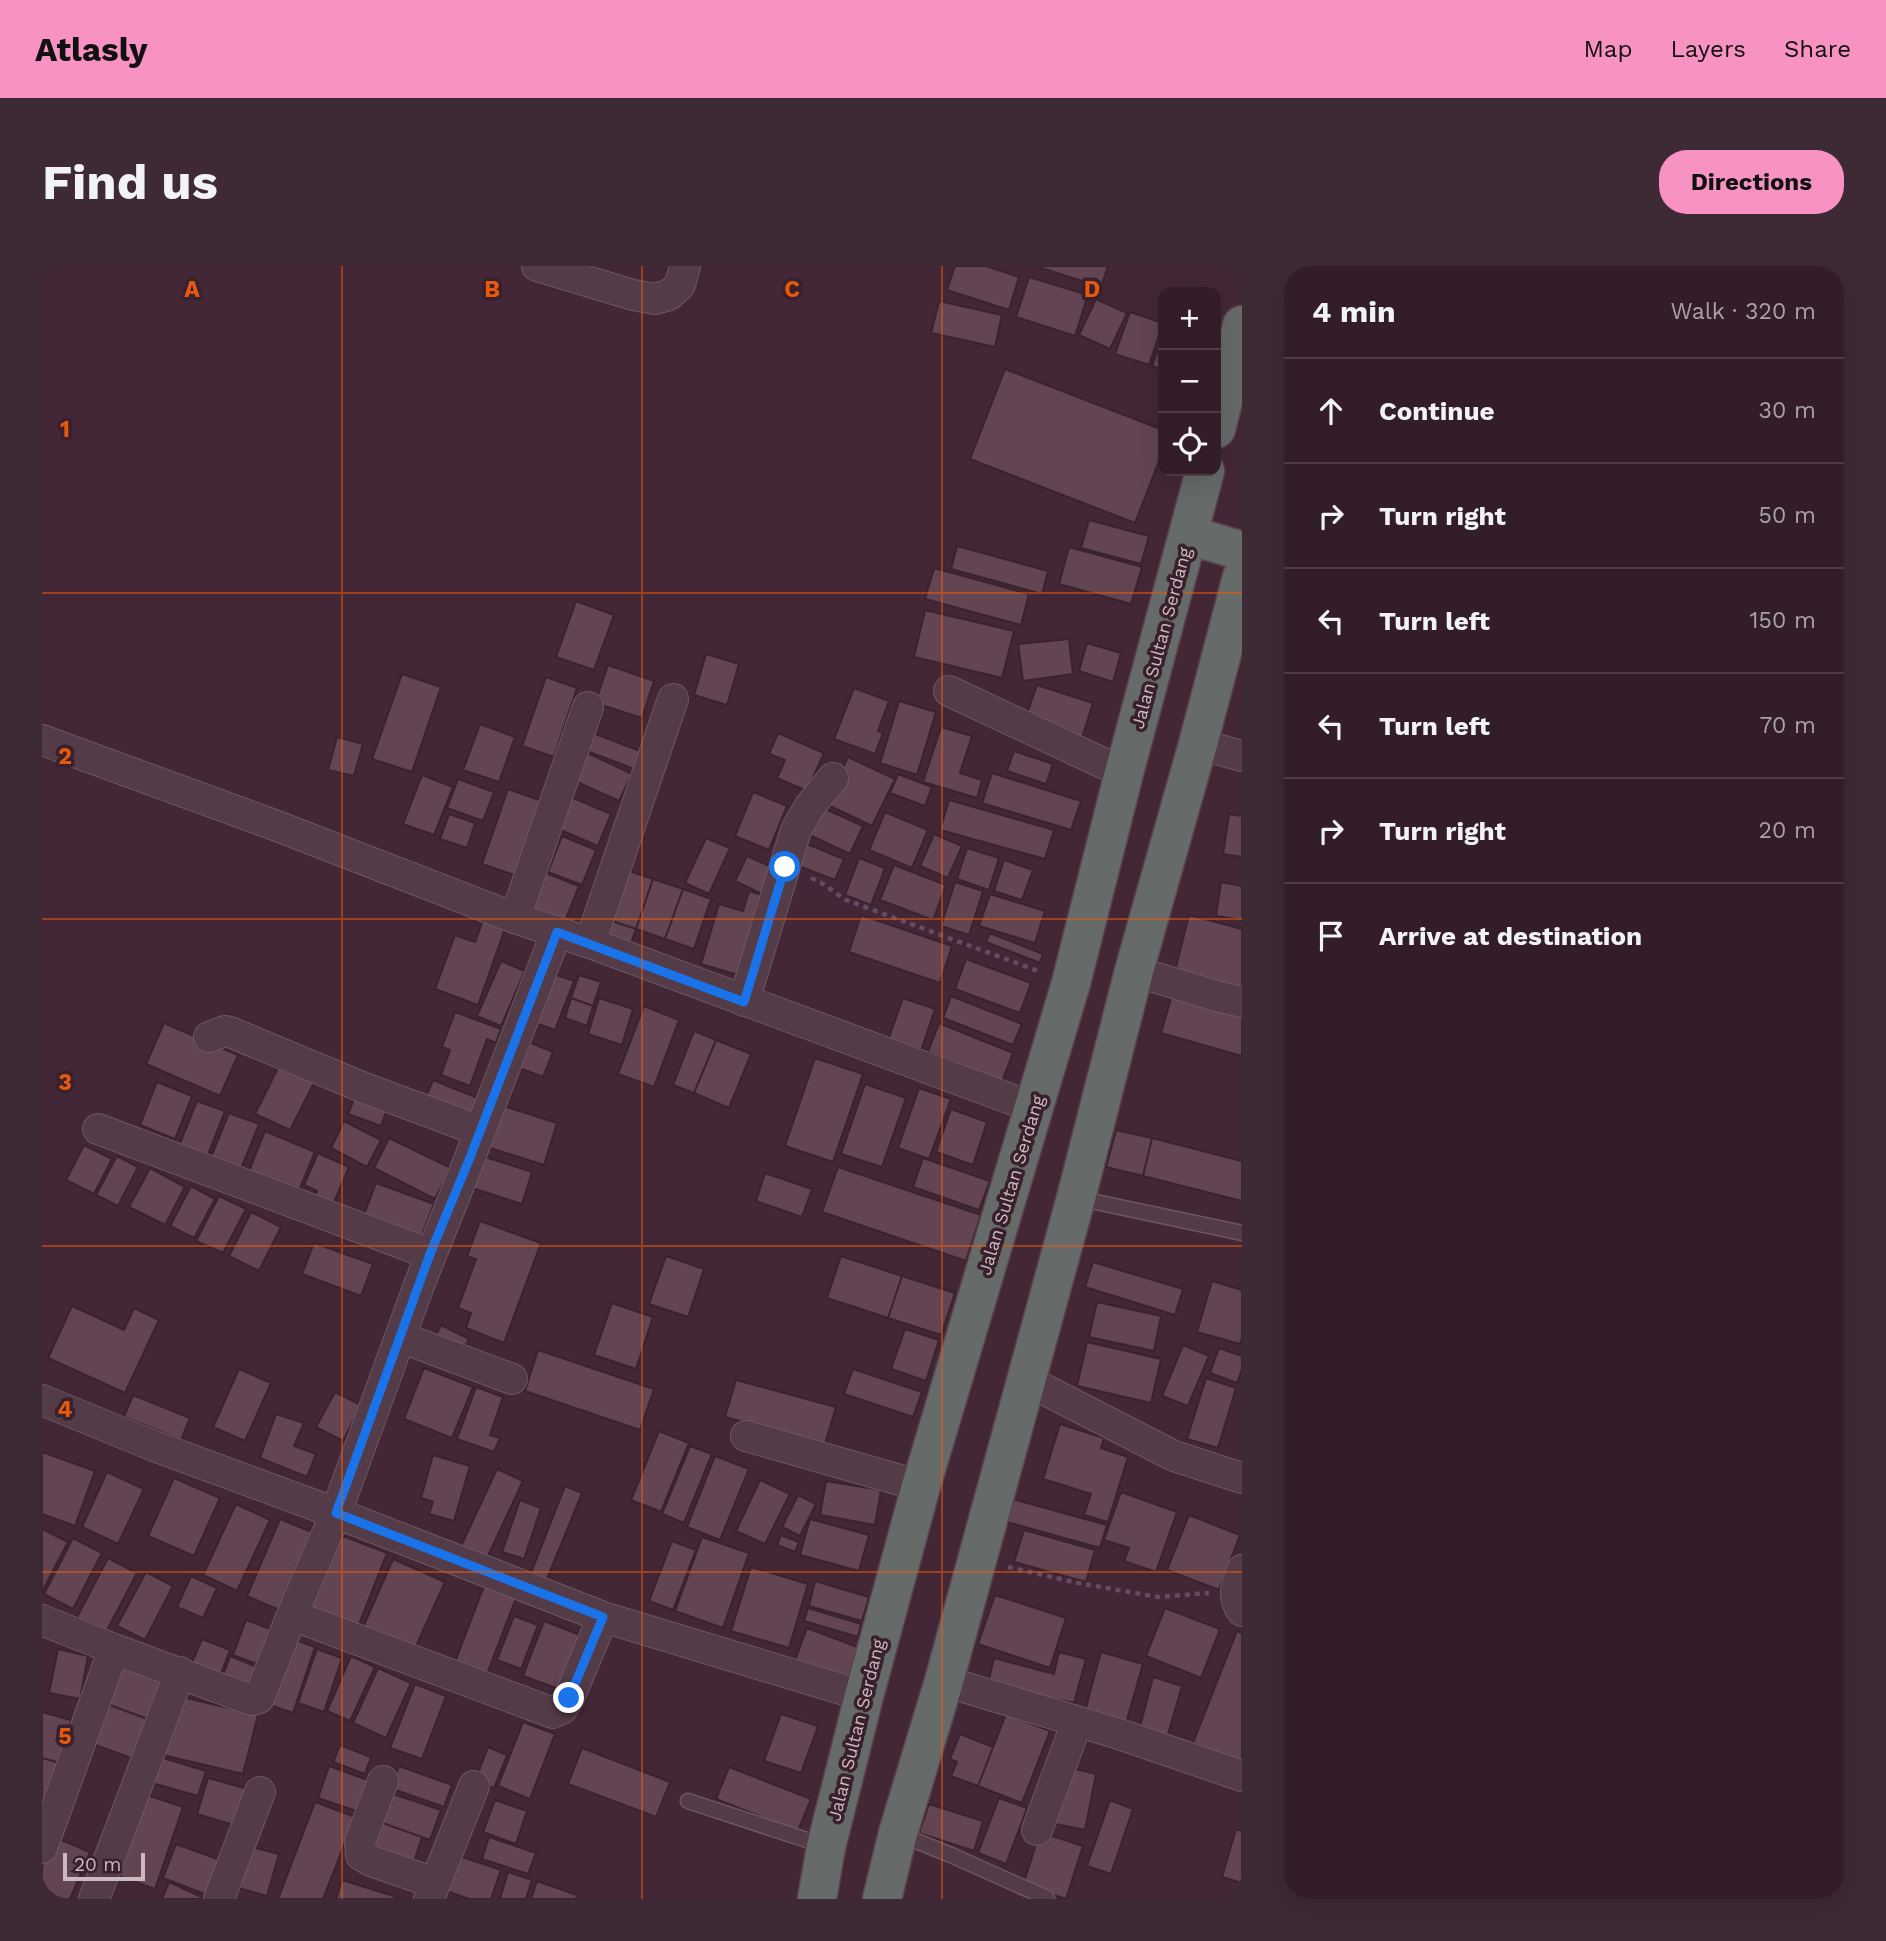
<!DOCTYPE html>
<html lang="en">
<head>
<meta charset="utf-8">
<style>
  :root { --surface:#321d28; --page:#3d2a34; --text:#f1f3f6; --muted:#a8a2a8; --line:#4d3b45; --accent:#f892c3 }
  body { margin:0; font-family:"Work Sans",sans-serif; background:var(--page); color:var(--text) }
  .controls { position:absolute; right:21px; top:21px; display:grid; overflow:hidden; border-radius:14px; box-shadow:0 7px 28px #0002 }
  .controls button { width:63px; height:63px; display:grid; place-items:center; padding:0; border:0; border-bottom:2px solid var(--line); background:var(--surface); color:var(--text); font:35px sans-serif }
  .scale { position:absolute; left:21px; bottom:18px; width:82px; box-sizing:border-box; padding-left:7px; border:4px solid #ccb9c2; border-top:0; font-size:19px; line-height:24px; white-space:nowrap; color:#ccb9c2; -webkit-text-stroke:5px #38202c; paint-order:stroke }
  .stop { position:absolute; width:21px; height:21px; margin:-16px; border:5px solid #1a73e8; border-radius:50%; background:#fff }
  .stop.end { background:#1a73e8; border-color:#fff; box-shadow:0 2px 7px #0008 }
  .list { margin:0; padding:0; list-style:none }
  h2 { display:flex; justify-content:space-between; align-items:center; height:91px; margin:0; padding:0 28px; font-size:30px }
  h2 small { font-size:23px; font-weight:400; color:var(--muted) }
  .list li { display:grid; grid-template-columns:46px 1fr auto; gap:21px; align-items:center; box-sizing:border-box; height:105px; padding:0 28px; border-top:2px solid var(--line) }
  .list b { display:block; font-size:26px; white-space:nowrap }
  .list em { font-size:23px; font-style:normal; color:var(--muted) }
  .icon { flex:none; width:38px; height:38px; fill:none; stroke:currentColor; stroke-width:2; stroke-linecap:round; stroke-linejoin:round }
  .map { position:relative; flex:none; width:1200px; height:1633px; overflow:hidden; border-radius:28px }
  header { display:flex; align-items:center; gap:42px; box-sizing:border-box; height:98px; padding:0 35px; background:var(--accent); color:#111 }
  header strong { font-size:33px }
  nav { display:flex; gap:38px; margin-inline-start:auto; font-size:24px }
  .intro { display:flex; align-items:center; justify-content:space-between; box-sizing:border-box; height:168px; padding:0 42px }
  h1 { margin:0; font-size:49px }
  .button { padding:18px 32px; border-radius:28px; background:var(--accent); color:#111; font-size:24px; font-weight:700 }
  main { display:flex; gap:42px; padding:0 42px }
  aside { flex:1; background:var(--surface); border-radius:28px; box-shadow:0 7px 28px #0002 }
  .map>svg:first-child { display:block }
  .building { fill:#634453; stroke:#3a222e; stroke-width:2 }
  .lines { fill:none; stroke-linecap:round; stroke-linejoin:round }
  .service-casing { stroke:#6d5762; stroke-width:17 }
  .minor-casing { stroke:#6d5762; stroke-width:32 }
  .trunk-casing { stroke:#5a434f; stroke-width:41 }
  .path { stroke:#644c64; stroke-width:4.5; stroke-dasharray:5 5; stroke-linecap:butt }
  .service { stroke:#533b47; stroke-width:14 }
  .minor { stroke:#533b47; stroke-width:30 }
  .trunk { stroke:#666a68; stroke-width:38 }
  .route { stroke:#1a73e8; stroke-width:9 }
  .grid { fill:none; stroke:#e8590c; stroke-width:2; stroke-opacity:0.55 }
  .labels { text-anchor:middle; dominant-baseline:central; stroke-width:7; stroke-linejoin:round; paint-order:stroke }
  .street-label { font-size:18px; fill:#ccb9c2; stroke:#38202c }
  .grid-label { font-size:23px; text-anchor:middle; font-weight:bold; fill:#e8590c; stroke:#38202c; stroke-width:7; stroke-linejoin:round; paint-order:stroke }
</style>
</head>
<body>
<header>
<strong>Atlasly</strong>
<nav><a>Map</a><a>Layers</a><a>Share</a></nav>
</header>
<div class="intro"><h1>Find us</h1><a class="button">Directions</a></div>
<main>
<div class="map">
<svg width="1200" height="1633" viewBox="0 0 1200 1633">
  <rect width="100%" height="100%" fill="#432736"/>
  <path class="building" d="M913,0h31l33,11 -10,33 -62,-20z
    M993,0h73l-7,21z
    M987,11l59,18 -13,41 -59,-19z
    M1054,33l31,14 -17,36 -31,-14z
    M897,35l63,14 -7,32 -64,-14z
    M1088,46l33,11 -14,42 -34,-11z
    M1120,72h1v32l-11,-4z
    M963,103l158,61v21l-28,72 -165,-64z
    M1047,254l60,16 -8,28 -60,-16z
    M915,280l91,25 -6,23 -91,-25z
    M1027,281l73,20 -11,37 -72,-20z
    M892,302l95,26 -8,31 -96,-26z
    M534,335l38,14 -20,55 -38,-13z
    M883,344l89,21 -12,47 -88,-21z
    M1027,373l4,35 -50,7 -5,-37z
    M1045,377l34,10 -8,29 -34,-11z
    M664,388l33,10 -12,41 -33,-10z
    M566,399l46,16 -12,37 -47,-15z
    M360,408l39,13 -29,85 -40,-13z
    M504,411l31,11 -23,69 -32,-11z
    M995,419l56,18 -11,35 -57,-19z
    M812,422l35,13 -11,30 5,2 -8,21 -41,-15z
    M857,435l37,11 -19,63 -37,-12z
    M438,458l35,13 -16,45 -36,-12z
    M899,461l31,9 -12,37 22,7 -5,18 -54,-16z
    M543,464l58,22 -6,18 -58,-22z
    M736,467l46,20 -17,38 -30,-13 8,-18 -16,-6z
    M295,471l26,7 -9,32 -26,-6z
    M537,483l53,25 -13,27 -53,-24z
    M972,485l39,13 -7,20 -39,-13z
    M806,491l47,22 -23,47 -46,-22z
    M950,507l89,28 -10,29 -89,-27z
    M856,508l34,13 -7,19 -35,-13z
    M380,509l31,12 -19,48 -31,-11z
    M416,513l36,13 -11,29 -36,-13z
    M466,523l34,12 -25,75 -35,-12z
    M711,526l34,14 -18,44 -34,-14z
    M529,531l40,17 -13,32 -40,-17z
    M907,534l105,30 -9,29 -105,-29z
    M772,538l49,22 -13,28 -49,-23z
    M843,546l43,18 -16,38 -43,-18z
    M407,548l26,9 -8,25 -27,-9z
    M1187,548l13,2v41l-19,-3z
    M892,568l28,12 -14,32 -28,-12z
    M520,570l34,14 -14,35 -34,-13z
    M664,572l24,10 -21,46 -24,-11z
    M755,574l47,19 -9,21 -47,-18z
    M925,582l32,10 -10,32 -32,-11z
    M705,590l27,12 -12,26 -27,-13z
    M817,592l26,10 -14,37 -26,-10z
    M962,594l29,10 -11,30 -28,-9z
    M852,599l52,20 -13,35 -53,-20z
    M587,605l24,8 -17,50 -24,-8z
    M504,607l33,13 -16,40 -33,-13z
    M611,613l30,10 -18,50 -29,-10z
    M913,616l28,9 -14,44 -28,-9z
    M1179,616l21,4v34l-26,-4z
    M641,623l28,10 -17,50 -29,-10z
    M707,625l16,5 -24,80 -40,-12 18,-60 24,7z
    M948,628l55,17 -10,32 -56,-17z
    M819,649l91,31 -12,37 -91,-31z
    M1147,649l53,14v67l-69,-17z
    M442,652l22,8 -28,79 -43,-16 20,-54 20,7z
    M570,655l24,8 -9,25 -23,-8z
    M948,667l53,21 -3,9 -54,-21z
    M924,693l65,24 -11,30 -65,-24z
    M459,695l24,10 -24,55 -24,-10z
    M503,705l29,10 -19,49 -28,-10z
    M537,709l22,7 -8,24 -22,-8z
    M1132,722l68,20v48l-81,-23z
    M909,730l71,28 -9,21 -70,-27z
    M529,732l22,8 -6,20 -22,-8z
    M557,732l34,11 -11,36 -34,-11z
    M861,732l32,11 -14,42 -33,-11z
    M602,740l35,14 -25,67 -36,-13z
    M413,746l46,17 -5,14 -9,-4 -17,47 -29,-11 9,-25 -8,-3z
    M122,757l74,32 -18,41 -74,-32z
    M897,757l74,30 -11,28 -74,-29z
    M652,765l22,9 -22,53 -21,-8z
    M481,774l30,12 -10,25 -29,-11z
    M674,774l35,14 -22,54 -35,-15z
    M241,792l35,17 -28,55 -35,-16z
    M773,792l48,16 -30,88 -48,-16z
    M391,814l47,19 -11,25 -46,-20z
    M115,816l35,14 -17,43 -35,-14z
    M823,818l41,14 -24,69 -41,-13z
    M877,822l32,11 -22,60 -31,-11z
    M315,826l32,12 -8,22 -33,-12z
    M155,835l28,10 -18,46 -28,-11z
    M452,837l63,20 -13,42 -63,-20z
    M909,843l36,13 -14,43 -37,-13z
    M187,847l30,11 -18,45 -30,-12z
    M302,855l37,19 -14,27 -36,-19z
    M1074,864l36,8 -9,38 -37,-9z
    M223,865l50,21 -19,46 -50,-20z
    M347,872l62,30 -16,31 -61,-31z
    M1110,872l90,23v40l-99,-25z
    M42,879l28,14 -18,35 -28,-14z
    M276,887l31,14 -17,40 -19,-8 4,-8 -13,-6z
    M434,888l56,18 -10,32 -56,-18z
    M75,890l21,11 -20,39 -22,-11z
    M881,892l67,23 -11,29 -66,-23z
    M796,901l143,48 -15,46 -144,-49z
    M108,902l35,19 -20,38 -36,-18z
    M723,907l47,16 -10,28 -46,-16z
    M334,917l58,21 -16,40 -57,-21z
    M149,920l24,13 -21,39 -24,-12z
    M177,930l27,13 -23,44 -27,-12z
    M209,946l30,15 -22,44 -30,-15z
    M438,955l61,22 -37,100 -38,-15 5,-15 -13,-5 18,-49 -9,-3z
    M272,977l59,21 -12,32 -59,-22z
    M624,990l38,13 -16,48 -39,-13z
    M799,990l61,20 -14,42 -61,-20z
    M1051,996l90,27 -8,26 -90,-28z
    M860,1010l53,17 -14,42 -53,-17z
    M1170,1015l30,9v48l-2,6 -43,-12z
    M1055,1036l64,14 -7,35 -65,-14z
    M570,1037l41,14 -17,52 -42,-14z
    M30,1040l52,24 10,-22 25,12 -34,73 -77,-35z
    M399,1059l28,14 -8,15 -27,-15z
    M863,1063l34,11 -13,41 -35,-12z
    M1045,1076l74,17 -10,44 -74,-17z
    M1141,1079l26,11 -21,50 -26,-10z
    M1177,1082l23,8v13l-5,14 -27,-10z
    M496,1084l116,39 -14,41 -115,-39z
    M382,1102l49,19 -21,51 -48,-19z
    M197,1103l32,14 -26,58 -32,-14z
    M811,1103l69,23 -9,25 -69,-23z
    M1164,1112l30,10 -18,60 -31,-9z
    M694,1114l100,27 -11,37 -100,-27z
    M434,1121l27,10 -13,38 10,3 -6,14 -37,-13z
    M293,1126l26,13 -18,36 -27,-14z
    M91,1129l57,23 -9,22 -57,-23z
    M234,1148l28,9 -10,23 22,8 -9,23 -47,-19z
    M1018,1158l44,14 -3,10 27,9 -20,65 -24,-7 7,-21 -48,-15z
    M617,1165l30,12 -28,69 -30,-12z
    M648,1180l22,8 -28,69 -22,-9z
    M0,1186l53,19 -20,55 -33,-12z
    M391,1189l37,11 -16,55 -25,-7 4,-12 -12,-4z
    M673,1190l34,13 -29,71 -33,-13z
    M455,1203l26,12 -36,77 -26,-12z
    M65,1206l37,17 -26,55 -36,-17z
    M132,1212l46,20 -26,58 -46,-20z
    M718,1214l30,14 -25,50 -29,-13z
    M784,1215l55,9 -6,35 -55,-10z
    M523,1220l17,7 -35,86 -16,-6z
    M1079,1226l56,20 -21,60 -32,-11 5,-13 -25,-8z
    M756,1229l18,9 -16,32 -18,-9z
    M960,1230l105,29 -7,23 -104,-29z
    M478,1234l21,8 -17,51 -22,-7z
    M194,1238l34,16 -33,71 -34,-16z
    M1147,1249l51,20 -21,55 -52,-20z
    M238,1253l32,13 -33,78 -32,-14z
    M768,1253l59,16 -10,36 -59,-16z
    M0,1263l26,13 -26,50z
    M982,1264l71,20 -9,32 -72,-20z
    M293,1267l52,20 -30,76 -52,-20z
    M739,1269l18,7 -4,10 -18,-7z
    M660,1271l47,16 -26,75 -48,-17z
    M31,1272l29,15 -29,56 -29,-15z
    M630,1275l24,9 -23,60 -24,-9z
    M66,1292l29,15 -32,61 -29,-15z
    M351,1293l52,23 -33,73 -51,-23z
    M709,1301l57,17 -19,64 -58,-17z
    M104,1306l27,14 -28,54 -28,-14z
    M149,1310l26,12 -14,30 -26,-11z
    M773,1315l54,16 -7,24 -53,-15z
    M442,1320l32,12 -29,76 -32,-12z
    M953,1329l71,23 -16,50 -72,-24z
    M766,1342l53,16 -3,13 -54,-16z
    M1123,1342l55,21 -19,49 -55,-22z
    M472,1350l24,9 -17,44 -24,-9z
    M204,1354l27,10 -13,35 -27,-10z
    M502,1355l36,14 -21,54 -36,-13z
    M765,1362l53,20 -13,34 -53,-19z
    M1195,1365l5,2v129l-49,-19z
    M160,1373l28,11 -11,29 -29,-12z
    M251,1373l22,8 -22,66 -23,-8z
    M16,1383l30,7 -8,43 -31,-6z
    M275,1383l25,9 -18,54 -26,-9z
    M1017,1386l27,7 -12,44 -23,-5 -3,9 -62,-16 8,-33 60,16z
    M1059,1386l42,12 -17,59 -41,-12z
    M188,1390l32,13 -9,24 -32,-12z
    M309,1390l24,11 -25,54 -23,-10z
    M75,1400l50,18 -14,37 -49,-18z
    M336,1402l33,15 -25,55 -33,-15z
    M1111,1411l29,9 -16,55 -28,-7z
    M373,1418l31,12 -24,63 -32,-11z
    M136,1430l80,19 -15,59 -80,-19z
    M62,1437l49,18 -14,40 -49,-18z
    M0,1446l29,8 -11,43 -18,-5z
    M739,1448l37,12 -17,47 -37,-12z
    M964,1448l44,17 -28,72 -44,-17z
    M481,1456l32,12 -25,65 -32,-13z
    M918,1468l33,13 -15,39 -27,-10 6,-14 -7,-3z
    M298,1479l31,12 -6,17 -32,-12z
    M446,1481l19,8 -13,33 -19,-7z
    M540,1482l88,34 -14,35 -88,-33z
    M118,1491l46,14 -8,25 -46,-13z
    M0,1492l18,5 -18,47z
    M287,1500l47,17 -11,31 -47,-16z
    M357,1500l53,19 -8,22 -54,-19z
    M687,1501l82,32 -13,32 -82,-32z
    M1025,1501l29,7 -11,56 -30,-6z
    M166,1512l40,11 -11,37 -40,-12z
    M345,1526l54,18 -11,30 -53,-19z
    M102,1528l39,13 -28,82 -39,-14z
    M957,1532l28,10 -21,56 -28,-11z
    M453,1534l32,11 -11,33 -33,-12z
    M1068,1534l23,9 -22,65 -24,-8z
    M273,1536l40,15 -32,82h-45z
    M887,1538l54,17 -9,30 -55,-18z
    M335,1555l45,16 -10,31 -46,-15z
    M1194,1563l6,2v52l-20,-6z
    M998,1566l43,14 -17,53 -43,-14z
    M12,1571l36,15 -20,47h-15l-13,-5v-28z
    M447,1571l47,16 -8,21 -46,-15z
    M134,1578l47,17 -13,35 -47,-18z
    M205,1580l32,8 -12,42 -32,-9z
    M414,1589l45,15 -10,29h-22l-25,-9z
    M466,1606l24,8 -6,19h-26z
    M300,1614l61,19h-67z
    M495,1615l40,14 -1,4h-45z
    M127,1616l37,17h-44z"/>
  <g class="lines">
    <g class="service-casing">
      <path id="service" d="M1035,932l165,35
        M646,1535l137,45
        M857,1568l52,21 96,43"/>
    </g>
    <g class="minor-casing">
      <path id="minor" d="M495,0l96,29 22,4 14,-4 11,-10 5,-19
        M907,425l175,82
        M0,474l235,86 238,92 75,25 445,165
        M1156,478l44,12
        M473,652l73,-211
        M548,677l83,-244
        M1092,705l82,25 26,6
        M702,735l52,-171 14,-24 23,-28
        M167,771l16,-6 5,1 132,55 118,44
        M56,863l332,125
        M358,1071l112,42
        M984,1114l148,76 68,22
        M0,1134l112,46 182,67 267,104 261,79
        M704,1170l175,50
        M1200,1304c-6,16 -10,27 0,41
        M250,1349l261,98 9,-4 7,-11 34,-81
        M0,1354l72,29 132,49 7,2 6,-2 33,-83 44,-102 83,-228 50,-125 88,-229
        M902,1415l175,53 123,42
        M341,1515l-23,61 1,13 10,6 64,22
        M995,1564l40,-108
        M0,1582l72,-199
        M52,1633l86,-227
        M177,1633l41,-107
        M387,1633l45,-113"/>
    </g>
    <g class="trunk-casing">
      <path id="trunk" d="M1174,163l26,-104
        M1147,269l53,16
        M775,1633l9,-52 38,-151 57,-210 150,-503 53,-210 81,-302
        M840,1633l16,-66 46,-152 132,-483 58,-227 64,-227 44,-167"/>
    </g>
    <path class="path" d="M769,612c14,5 22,14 35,22l195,72
      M966,1301l70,16 80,14 51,-4"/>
    <use href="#service" class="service"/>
    <use href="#minor" class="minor"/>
    <use href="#trunk" class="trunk"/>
  </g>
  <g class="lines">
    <path class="route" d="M527,1432l34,-81 -267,-104 94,-259 39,-94 88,-228 187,70 41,-135"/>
  </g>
  <path class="grid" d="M300,0v1633M600,0v1633M900,0v1633M0,327h1200M0,653h1200M0,980h1200M0,1306h1200"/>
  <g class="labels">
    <g class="street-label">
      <text transform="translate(1119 372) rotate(-75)">Jalan Sultan Serdang</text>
      <text transform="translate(969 919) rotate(-73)">Jalan Sultan Serdang</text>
      <text transform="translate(814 1464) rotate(-76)">Jalan Sultan Serdang</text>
    </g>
  </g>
  <g class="grid-label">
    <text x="150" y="31">A</text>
    <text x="450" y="31">B</text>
    <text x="750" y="31">C</text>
    <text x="1050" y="31">D</text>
    <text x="23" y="171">1</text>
    <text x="23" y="498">2</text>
    <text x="23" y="824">3</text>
    <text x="23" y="1151">4</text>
    <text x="23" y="1478">5</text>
  </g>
</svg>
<div class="controls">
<button>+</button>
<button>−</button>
<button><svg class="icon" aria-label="locate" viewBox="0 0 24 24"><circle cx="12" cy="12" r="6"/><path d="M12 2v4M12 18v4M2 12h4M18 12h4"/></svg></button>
</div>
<div class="scale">20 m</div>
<div class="stop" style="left:743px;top:601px"></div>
<div class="stop end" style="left:527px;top:1432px"></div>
</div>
<aside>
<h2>4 min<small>Walk · 320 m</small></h2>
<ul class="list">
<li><svg class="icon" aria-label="ahead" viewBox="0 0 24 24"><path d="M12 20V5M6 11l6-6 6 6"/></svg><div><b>Continue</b></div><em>30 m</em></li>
<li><svg class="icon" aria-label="right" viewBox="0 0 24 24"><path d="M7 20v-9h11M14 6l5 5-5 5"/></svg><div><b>Turn right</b></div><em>50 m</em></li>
<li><svg class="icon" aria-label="left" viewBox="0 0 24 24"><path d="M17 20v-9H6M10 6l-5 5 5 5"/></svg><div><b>Turn left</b></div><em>150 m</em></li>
<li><svg class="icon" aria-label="left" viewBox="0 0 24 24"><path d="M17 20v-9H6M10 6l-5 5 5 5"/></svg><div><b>Turn left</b></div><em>70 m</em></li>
<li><svg class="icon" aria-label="right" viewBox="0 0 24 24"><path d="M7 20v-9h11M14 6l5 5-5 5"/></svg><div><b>Turn right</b></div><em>20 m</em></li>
<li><svg class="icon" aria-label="arrive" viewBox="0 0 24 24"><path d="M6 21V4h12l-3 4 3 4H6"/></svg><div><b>Arrive at destination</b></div></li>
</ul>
</aside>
</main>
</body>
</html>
